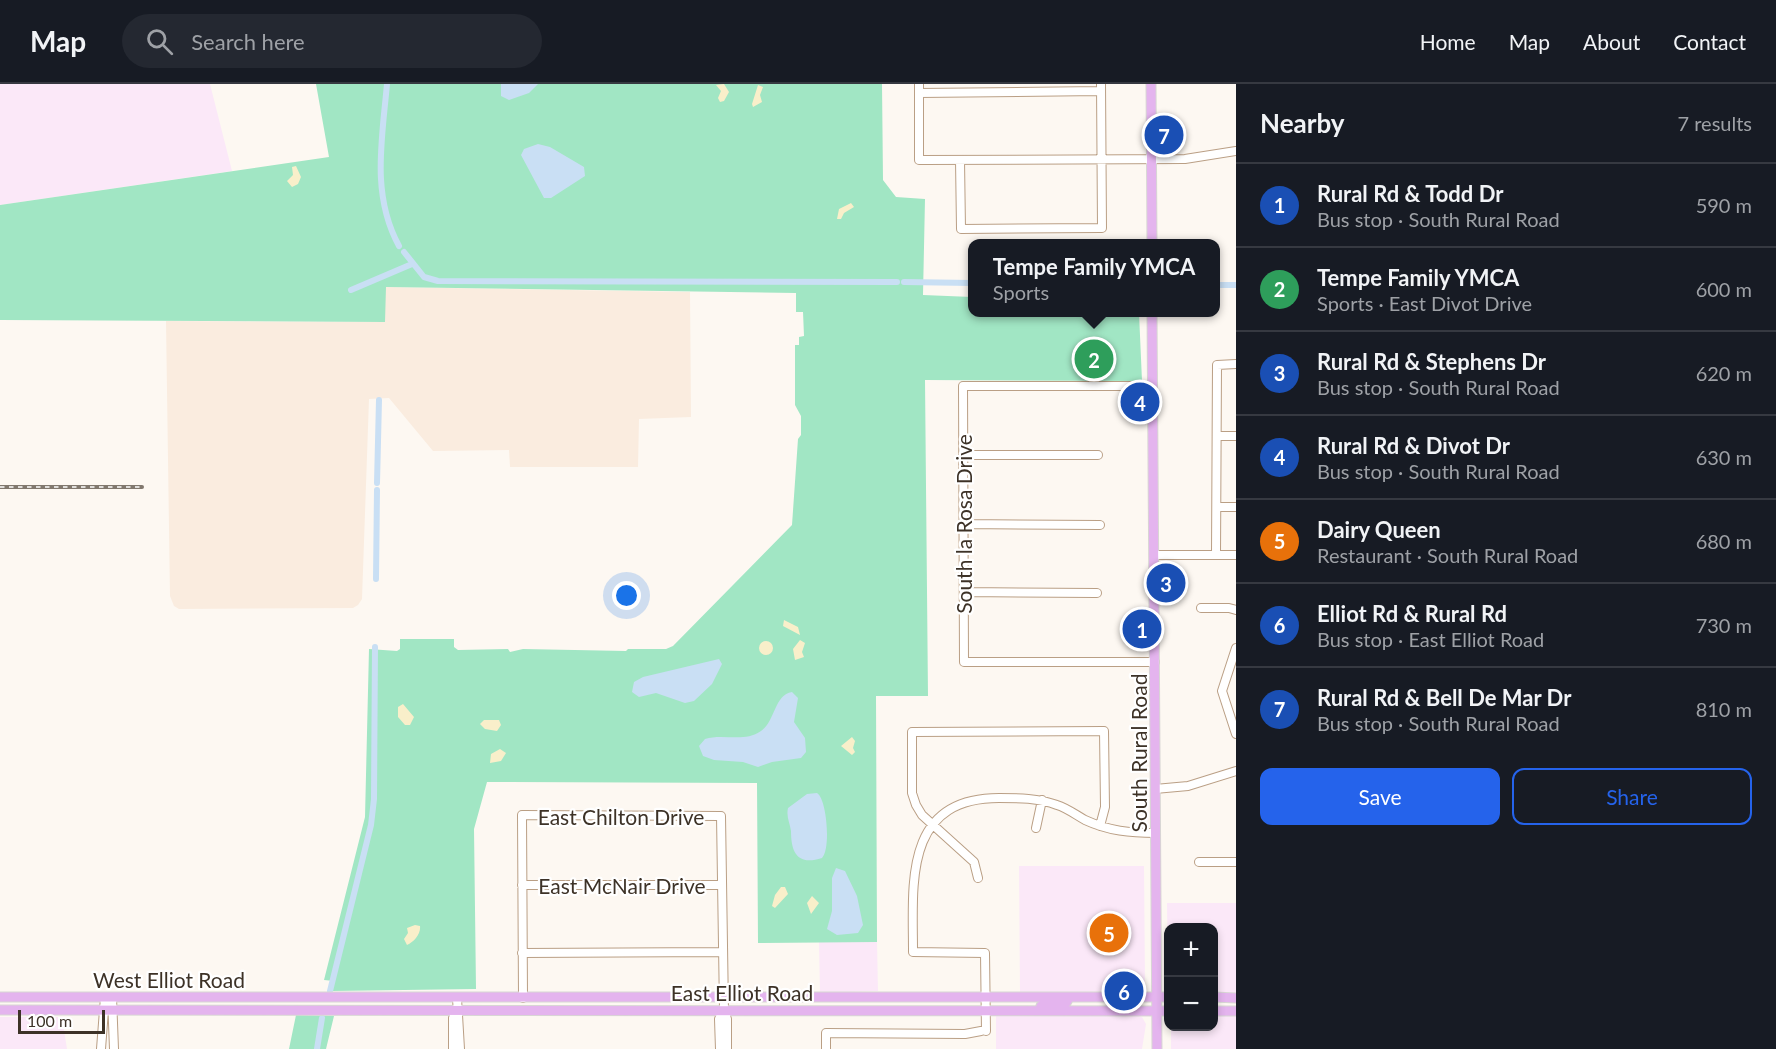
<!DOCTYPE html>
<html lang="en">
<head>
<meta charset="utf-8">
<style>
  :root { --surface:#171b24; --page:#242831; --text:#f1f3f6; --muted:#9ea1a6; --line:#363941; --accent:#2563eb }
  body { margin:0; font-family:Lato,sans-serif; background:var(--page); color:var(--text) }
  .controls { position:absolute; right:18px; bottom:18px; display:grid; overflow:hidden; border-radius:12px; box-shadow:0 3px 9px #0003 }
  .controls button { width:54px; height:54px; display:grid; place-items:center; padding:0; border:0; border-bottom:2px solid var(--line); background:var(--surface); color:var(--text); font:30px sans-serif }
  .scale { position:absolute; left:18px; bottom:15px; width:87px; box-sizing:border-box; padding-left:6px; border:3px solid #3d3227; border-top:0; font-size:16px; line-height:21px; white-space:nowrap; color:#3d3227; -webkit-text-stroke:4px #fff; paint-order:stroke }
  .you { position:absolute; left:627px; top:512px; width:21px; height:21px; margin:-15px; border:4px solid #fff; border-radius:50%; background:#1a73e8; box-shadow:0 0 0 9px #1a73e833 }
  .badge { display:grid; place-items:center; width:39px; height:39px; border-radius:50%; background:var(--accent); color:#fff; font-size:20px; font-weight:700 }
  .pin { position:absolute; translate:-50% -50%; border:3px solid #fff; box-shadow:0 2px 6px #0006 }
  .popup { position:absolute; left:968px; top:155px; width:252px; height:78px; box-sizing:border-box; display:grid; place-content:center; border-radius:12px; background:var(--surface); filter:drop-shadow(0 2px 4px #0005); font-size:20px; white-space:nowrap; color:var(--muted) }
  .popup b { font-size:22px; color:var(--text) }
  .popup::after { content:''; position:absolute; left:50%; top:100%; margin-left:-12px; border:12px solid transparent; border-top-color:var(--surface) }
  .list { margin:0; padding:0; list-style:none }
  h2 { display:flex; justify-content:space-between; align-items:center; height:78px; margin:0; padding:0 24px; font-size:26px }
  h2 small { font-size:20px; font-weight:400; color:var(--muted) }
  .list li { display:grid; grid-template-columns:39px 1fr auto; gap:18px; align-items:center; box-sizing:border-box; height:84px; padding:0 24px; border-top:2px solid var(--line) }
  .list b { display:block; font-size:22px; white-space:nowrap }
  .list p { margin:0; font-size:20px; white-space:nowrap; color:var(--muted) }
  .list em { font-size:20px; font-style:normal; color:var(--muted) }
  .actions { display:flex; gap:12px; padding:18px 24px }
  .actions a { flex:1; padding:14px 0; border:2px solid var(--accent); border-radius:12px; text-align:center; font-size:21px; color:var(--accent) }
  .actions .main { background:var(--accent); color:#fff }
  .icon { flex:none; width:33px; height:33px; fill:none; stroke:currentColor; stroke-width:2; stroke-linecap:round; stroke-linejoin:round }
  .map { position:relative; flex:none; width:1236px; height:965px; overflow:hidden }
  header { display:flex; align-items:center; gap:36px; box-sizing:border-box; height:84px; padding:0 30px; background:var(--surface); border-bottom:2px solid var(--line) }
  header strong { font-size:28px }
  nav { display:flex; gap:33px; margin-inline-start:auto; font-size:21px }
  .search { width:420px; height:54px; background:var(--page); display:flex; align-items:center; gap:15px; box-sizing:border-box; padding:0 21px; border-radius:33px; color:var(--muted); font-size:22px }
  main { display:flex }
  aside { flex:1; background:var(--surface) }
  .map>svg:first-child { display:block }
  .commercial { fill:#fbe8f8 }
  .built { fill:#faecdf }
  .green { fill:#a1e6c4 }
  .sand { fill:#f9efca }
  .water { fill:#c9dff4 }
  .lines { fill:none; stroke-linecap:round; stroke-linejoin:round }
  .canal { stroke:#c9dff4; stroke-width:6 }
  .minor-casing { stroke:#ba9f85; stroke-width:10 }
  .major-casing { stroke:#d8d6d4; stroke-width:11 }
  .minor { stroke:#fff; stroke-width:8 }
  .major { stroke:#e4b4ee; stroke-width:9 }
  .rail-casing { stroke:#81786e; stroke-width:4 }
  .rail { stroke:#fff; stroke-width:1.5; stroke-dasharray:4.5; stroke-linecap:butt }
  .labels { text-anchor:middle; dominant-baseline:central; stroke-width:4.5; stroke-linejoin:round; paint-order:stroke }
  .street-label { font-size:21px; fill:#3d3227; stroke:#fff }
</style>
</head>
<body>
<header>
<strong>Map</strong>
<div class="search"><svg class="icon" aria-label="search" viewBox="0 0 24 24"><circle cx="10" cy="10" r="6"/><path d="M15 15l6 6"/></svg>Search here</div>
<nav><a>Home</a><a>Map</a><a>About</a><a>Contact</a></nav>
</header>
<main>
<div class="map">
<svg width="1236" height="965" viewBox="0 0 1236 965">
  <rect width="100%" height="100%" fill="#fdf8f2"/>
  <path class="commercial" d="M0,0h210l22,87 -232,34z
    M1019,782h125l1,119 -3,6 -122,2z
    M1167,819h69v90h-22v-65h-46v60z
    M819,858h58l1,49 -58,2z
    M996,931h139l7,2 4,7 -4,25h-146z
    M1214,932h22v33h-65v-22l43,-1z
    M0,933h62l5,32h-67z"/>
  <path class="built" d="M385,203l305,5 1,125 -52,2 -1,48h-128l-1,-17 -76,1 -44,-53 -20,1 -7,200 -4,6 -5,3 -174,1 -5,-3 -4,-10 -4,-275 219,1z"/>
  <path class="green" d="M316,0h566l1,96 13,17 29,2 -2,96 49,2v15l167,1 3,68 -217,-1 3,316h-52l1,246 -119,1 -1,-160 -270,-1 -13,47 2,160 -144,2 2,-10 -10,-1 41,-163 4,-168 28,2 3,-2v-10h54v8l4,3 50,-1 2,3 13,-3 103,2 2,-2h38l7,-3 119,-121 6,-86 3,-4v-19l-6,-11v-60h4v-8l5,-1 -1,-24h-7v-19l-410,-6 -1,35 -385,-2v-115l329,-48z
    M296,931l38,1 -8,33h-37z"/>
  <path class="sand" d="M724,0l5,8 -5,9 -4,1 -2,-4 3,-7 -5,-6z
    M758,1l5,2 -3,8 2,7 -9,5 -1,-3z
    M296,82l5,11 -3,7 -6,3 -5,-6 6,-6 -1,-8z
    M851,119l3,4 -10,6 -3,6h-4l2,-10z
    M784,536l14,7 2,8 -17,-9z
    M800,556l5,3 -3,9 2,5 -9,3 -2,-11z
    M759 564a7 7 0 1 1 14 0a7 7 0 1 1-14 0Z
    M403,620l11,13 -4,8h-5l-7,-8v-10z
    M484,636h15l2,5 -4,6 -12,-2 -5,-5z
    M852,653l3,4 -2,7 2,4 -3,3 -11,-9z
    M500,665l6,4 -5,8 -11,2 1,-9z
    M781,803h4l3,7 -13,14 -3,-2 3,-11z
    M812,812l7,7 -8,11 -4,-11z
    M415,841l5,1c1,8 -6,16 -13,19l-3,-6 4,-6 -1,-5z"/>
  <path class="water" d="M501,0h37l-9,9 -20,7 -8,-4z
    M538,60l12,3 34,20 1,9 -34,22h-7l-23,-43 3,-6z
    M719,575l3,5 -10,20 -18,17 -9,2 -29,-10 -17,4 -7,-5 2,-10 9,-5z
    M792,608l6,6 -4,24 11,16 1,14 -5,6 -29,4 -14,5 -15,-5 -29,-2 -11,-4 -4,-10 6,-7c18,-6 39,4 56,-8 14,-9 13,-36 31,-39z
    M817,709c10,6 14,56 5,65 -25,8 -31,-6 -31,-27 -1,-8 -5,-14 -3,-23l19,-14z
    M836,784l9,3 12,25 6,29 -5,8 -21,2 -10,-6 5,-18v-33z"/>
  <g class="lines">
    <path class="canal" d="M387,0c-5,56 -16,111 12,162
      M404,168l20,25 14,4 459,1
      M904,198l68,1
      M1216,201h20
      M351,206l61,-26
      M377,399l2,-83
      M376,495l1,-89
      M330,907l41,-166 3,-26 1,-152
      M317,965l5,-31"/>
    <g class="minor-casing">
      <path id="minor" d="M919,0v76l266,-1 51,-8
        M919,9l182,-2
        M960,76l1,69 141,-1 -1,-144
        M1153,302h-190l1,276h191
        M1217,352h19
        M963,371h135
        M1217,423h19
        M963,440l137,1
        M1154,471h82
        M1216,471l1,-190 19,-1
        M964,508l133,1
        M1201,524h28l7,2
        M1236,564l-14,43 14,43
        M1155,705l33,-3 48,-15
        M1036,744l6,-28
        M1199,778h37
        M978,794l-4,-16 -52,-47 -6,-10 -4,-12v-61l192,-1 1,76 -5,19
        M522,801h200
        M522,869l201,-1
        M112,913l2,52
        M457,914l3,51
        M523,914l-1,-183 199,1 3,194 3,9v30
        M986,947l-1,-78 -72,-1c0,-68 -10,-154 86,-154 20,0 39,0 58,7 10,3 19,10 28,15 24,11 45,13 71,13
        M101,965l4,-52
        M453,965v-31l4,-7
        M720,965l-1,-30 5,-9
        M826,965v-16l139,1 16,-3"/>
    </g>
    <g class="major-casing">
      <path id="major" d="M1151,0l1,160
        M1152,228l5,737
        M0,913h1168
        M1214,913l22,1
        M1041,922l25,-3 3,-5
        M0,926l1168,1
        M1214,927h22"/>
    </g>
    <use href="#minor" class="minor"/>
    <use href="#major" class="major"/>
    <g class="rail-casing">
      <path id="rail" d="M0,403h142"/>
    </g>
    <use href="#rail" class="rail"/>
  </g>
  <g class="labels">
    <g class="street-label">
      <text transform="translate(963 440) rotate(-90)">South la Rosa Drive</text>
      <text transform="translate(1138 669) rotate(-90)">South Rural Road</text>
      <text x="621" y="732">East Chilton Drive</text>
      <text x="622" y="801">East McNair Drive</text>
      <text x="169" y="895">West Elliot Road</text>
      <text x="742" y="908">East Elliot Road</text>
    </g>
  </g>
</svg>
<div class="controls">
<button>+</button>
<button>−</button>
</div>
<div class="scale">100 m</div>
<div class="you"></div>
<div class="pin badge" style="left:1142px;top:545px;background:#1a4fb4">1</div>
<div class="pin badge" style="left:1094px;top:275px;background:#2e9e5b">2</div>
<div class="popup"><b>Tempe Family YMCA</b>Sports</div>
<div class="pin badge" style="left:1166px;top:499px;background:#1a4fb4">3</div>
<div class="pin badge" style="left:1140px;top:318px;background:#1a4fb4">4</div>
<div class="pin badge" style="left:1109px;top:849px;background:#e8710a">5</div>
<div class="pin badge" style="left:1124px;top:907px;background:#1a4fb4">6</div>
<div class="pin badge" style="left:1164px;top:51px;background:#1a4fb4">7</div>
</div>
<aside>
<h2>Nearby<small>7 results</small></h2>
<ul class="list">
<li><span class="badge" style="background:#1a4fb4">1</span><div><b>Rural Rd &amp; Todd Dr</b><p>Bus stop · South Rural Road</p></div><em>590 m</em></li>
<li><span class="badge" style="background:#2e9e5b">2</span><div><b>Tempe Family YMCA</b><p>Sports · East Divot Drive</p></div><em>600 m</em></li>
<li><span class="badge" style="background:#1a4fb4">3</span><div><b>Rural Rd &amp; Stephens Dr</b><p>Bus stop · South Rural Road</p></div><em>620 m</em></li>
<li><span class="badge" style="background:#1a4fb4">4</span><div><b>Rural Rd &amp; Divot Dr</b><p>Bus stop · South Rural Road</p></div><em>630 m</em></li>
<li><span class="badge" style="background:#e8710a">5</span><div><b>Dairy Queen</b><p>Restaurant · South Rural Road</p></div><em>680 m</em></li>
<li><span class="badge" style="background:#1a4fb4">6</span><div><b>Elliot Rd &amp; Rural Rd</b><p>Bus stop · East Elliot Road</p></div><em>730 m</em></li>
<li><span class="badge" style="background:#1a4fb4">7</span><div><b>Rural Rd &amp; Bell De Mar Dr</b><p>Bus stop · South Rural Road</p></div><em>810 m</em></li>
</ul>
<div class="actions"><a class="main">Save</a><a>Share</a></div>
</aside>
</main>
</body>
</html>
